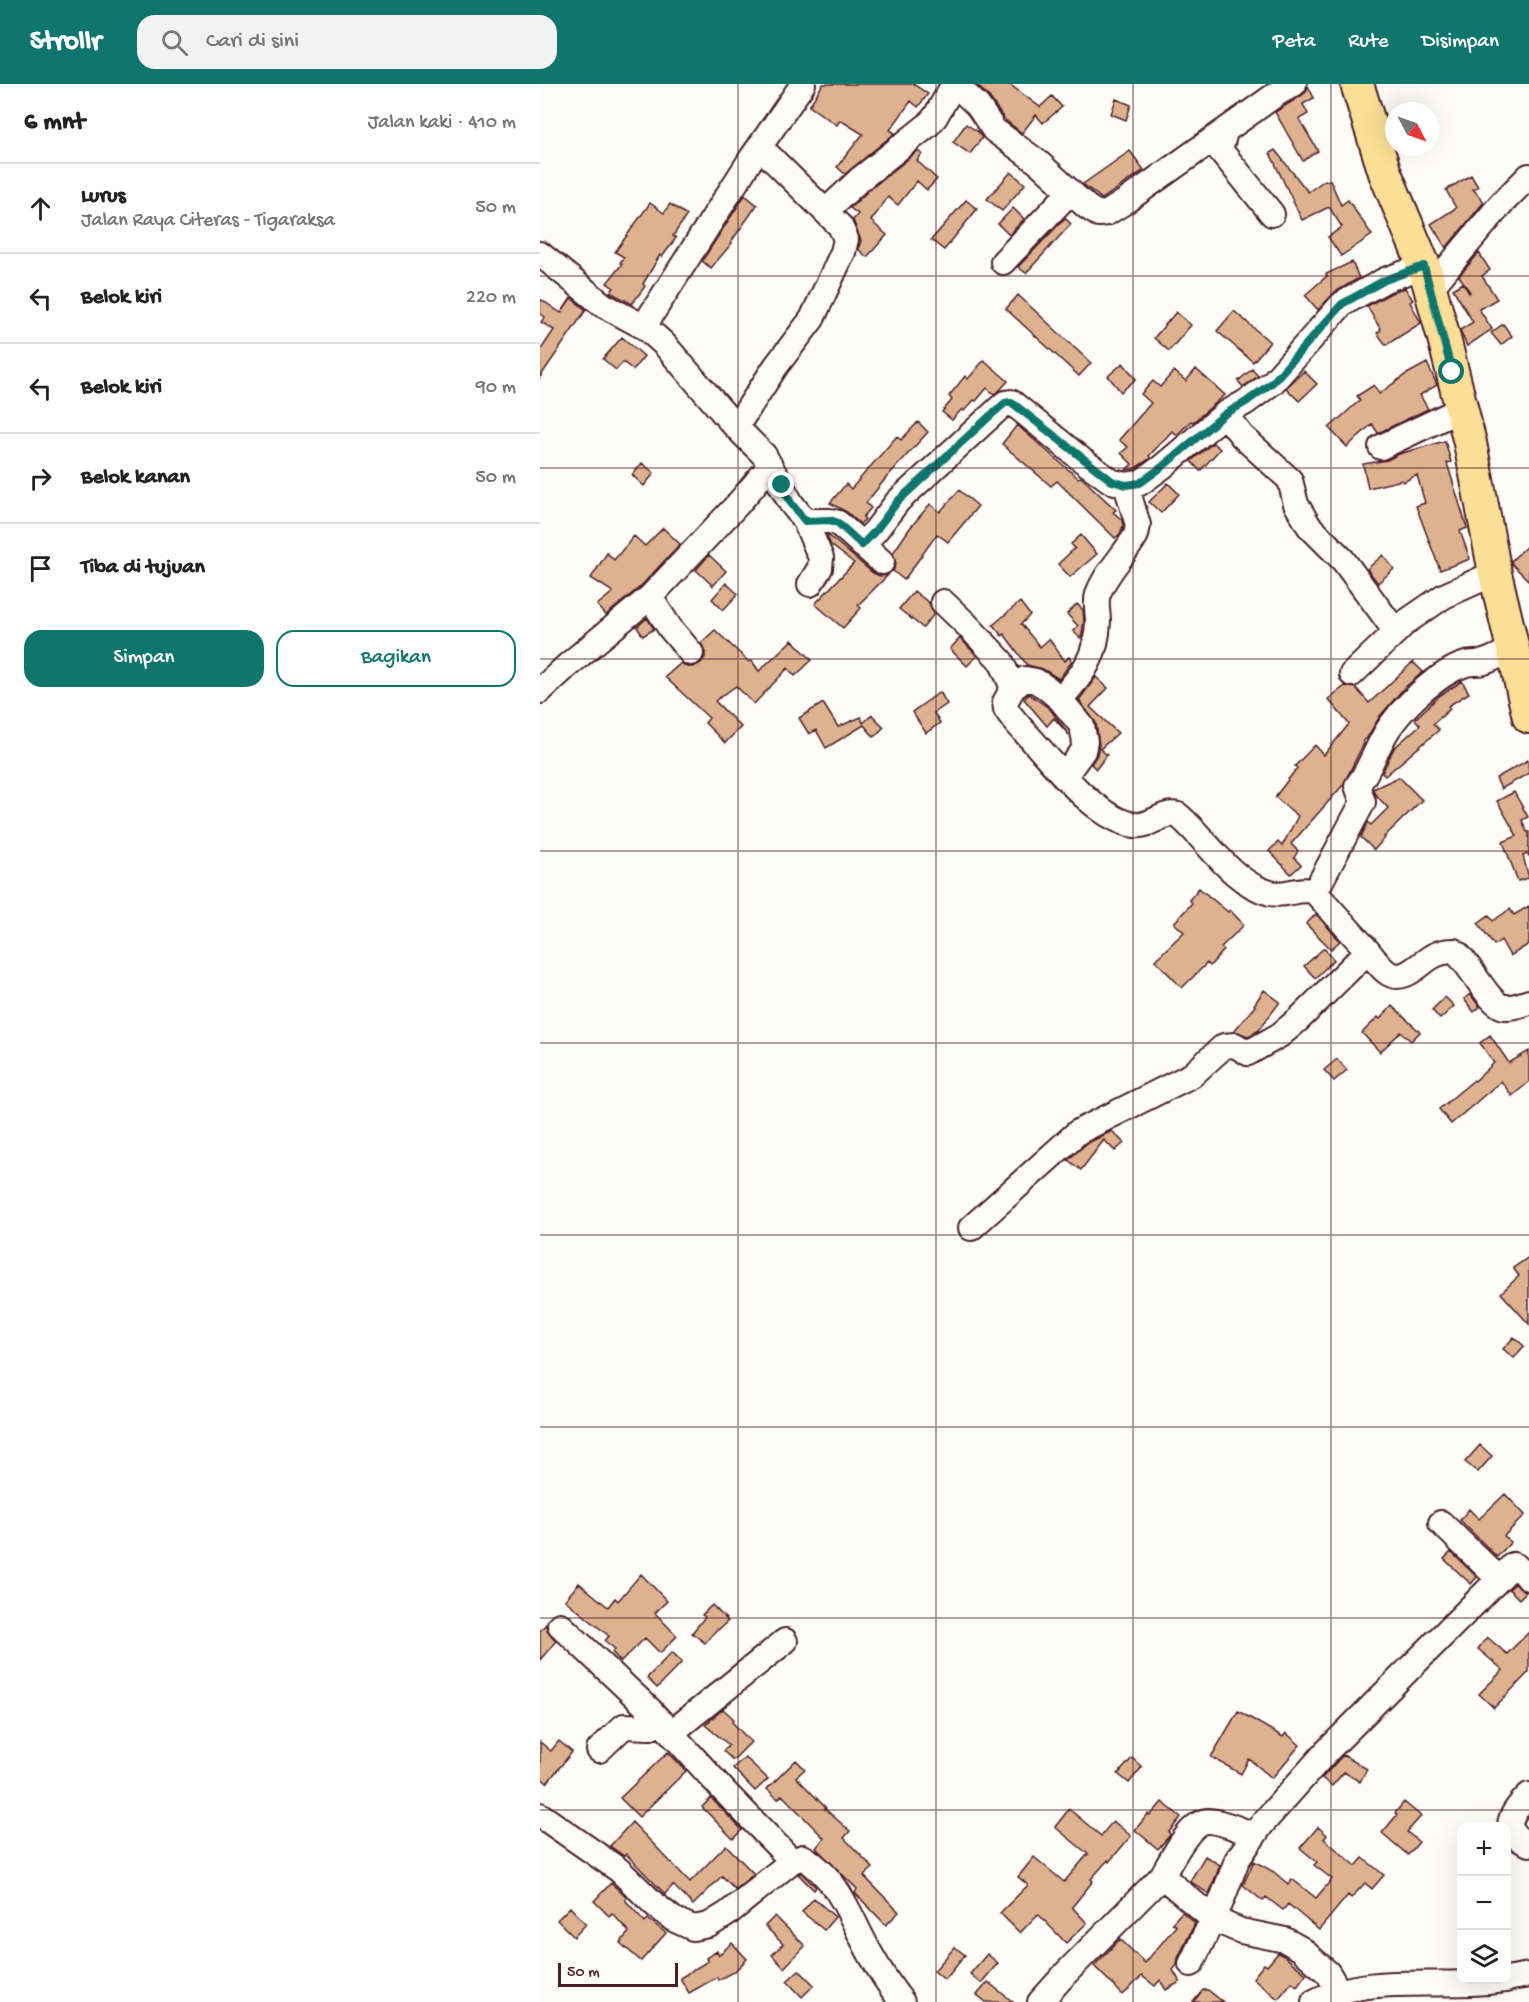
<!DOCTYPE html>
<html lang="id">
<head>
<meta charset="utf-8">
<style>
  :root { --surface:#fff; --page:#f2f2f2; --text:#222; --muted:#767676; --line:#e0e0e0; --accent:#0f766e }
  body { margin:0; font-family:"Gochi Hand",sans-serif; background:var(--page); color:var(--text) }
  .controls { position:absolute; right:18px; bottom:18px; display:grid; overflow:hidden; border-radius:12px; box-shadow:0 6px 24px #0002 }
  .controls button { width:54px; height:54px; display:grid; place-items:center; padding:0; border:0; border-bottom:2px solid var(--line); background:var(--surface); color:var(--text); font:30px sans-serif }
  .compass { position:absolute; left:845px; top:18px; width:54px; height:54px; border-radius:50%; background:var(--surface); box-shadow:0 6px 24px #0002; rotate:131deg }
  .scale { position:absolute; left:18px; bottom:15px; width:120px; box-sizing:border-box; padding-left:6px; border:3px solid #4a1f2b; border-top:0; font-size:16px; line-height:21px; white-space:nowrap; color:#4a1f2b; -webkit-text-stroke:4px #fdfcf7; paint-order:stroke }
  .stop { position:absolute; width:18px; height:18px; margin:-14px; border:4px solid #0f766e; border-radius:50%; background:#fff }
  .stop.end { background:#0f766e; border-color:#fff; box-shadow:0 2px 6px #0008 }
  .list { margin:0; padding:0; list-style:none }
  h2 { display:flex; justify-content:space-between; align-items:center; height:78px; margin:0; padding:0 24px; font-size:26px }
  h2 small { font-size:20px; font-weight:400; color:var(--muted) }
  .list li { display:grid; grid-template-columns:39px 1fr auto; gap:18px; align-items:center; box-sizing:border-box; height:90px; padding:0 24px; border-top:2px solid var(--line) }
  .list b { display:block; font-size:22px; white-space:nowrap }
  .list p { margin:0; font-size:20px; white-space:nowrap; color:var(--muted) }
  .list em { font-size:20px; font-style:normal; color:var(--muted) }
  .actions { display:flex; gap:12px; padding:18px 24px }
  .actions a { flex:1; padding:14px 0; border:2px solid var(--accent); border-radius:18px; text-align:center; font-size:21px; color:var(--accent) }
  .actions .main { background:var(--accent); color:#fff }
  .icon { flex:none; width:33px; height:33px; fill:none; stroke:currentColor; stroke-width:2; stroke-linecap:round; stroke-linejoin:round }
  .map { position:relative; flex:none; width:989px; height:1918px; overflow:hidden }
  header { display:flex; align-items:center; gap:36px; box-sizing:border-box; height:84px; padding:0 30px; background:var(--accent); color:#fff }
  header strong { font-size:28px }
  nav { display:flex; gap:33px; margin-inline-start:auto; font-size:21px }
  .search { width:420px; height:54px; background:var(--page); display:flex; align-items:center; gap:15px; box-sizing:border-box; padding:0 21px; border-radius:18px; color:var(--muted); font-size:22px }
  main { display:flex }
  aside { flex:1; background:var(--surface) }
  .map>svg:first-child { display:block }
  .building { fill:#deb28f; stroke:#4a1f2b; stroke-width:1.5 }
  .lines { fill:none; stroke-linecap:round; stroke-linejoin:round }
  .minor-casing { stroke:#4a1f2b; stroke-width:28 }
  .major-casing { stroke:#4a1f2b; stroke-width:36 }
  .minor { stroke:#fdfcf7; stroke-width:24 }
  .major { stroke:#fbdf96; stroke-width:32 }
  .route { stroke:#0f766e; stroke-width:8 }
  .grid { fill:none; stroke:#4a1f2b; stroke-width:1.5; stroke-opacity:0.55 }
</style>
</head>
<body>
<header>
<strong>Strollr</strong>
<div class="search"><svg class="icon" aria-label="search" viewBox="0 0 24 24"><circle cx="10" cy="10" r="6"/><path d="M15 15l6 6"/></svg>Cari di sini</div>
<nav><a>Peta</a><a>Rute</a><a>Disimpan</a></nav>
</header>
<main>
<aside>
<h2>6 mnt<small>Jalan kaki · 410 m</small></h2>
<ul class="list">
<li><svg class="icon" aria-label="ahead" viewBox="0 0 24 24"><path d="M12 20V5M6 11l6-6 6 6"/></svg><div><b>Lurus</b><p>Jalan Raya Citeras - Tigaraksa</p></div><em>50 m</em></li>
<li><svg class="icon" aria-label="left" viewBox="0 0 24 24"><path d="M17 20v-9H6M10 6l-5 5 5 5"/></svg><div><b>Belok kiri</b></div><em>220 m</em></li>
<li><svg class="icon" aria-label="left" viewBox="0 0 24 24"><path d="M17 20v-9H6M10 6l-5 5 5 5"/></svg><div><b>Belok kiri</b></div><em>90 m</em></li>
<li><svg class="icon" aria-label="right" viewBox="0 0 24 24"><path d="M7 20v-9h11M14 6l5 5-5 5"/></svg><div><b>Belok kanan</b></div><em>50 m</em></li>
<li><svg class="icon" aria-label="arrive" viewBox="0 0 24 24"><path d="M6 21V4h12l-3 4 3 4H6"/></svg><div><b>Tiba di tujuan</b></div></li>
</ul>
<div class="actions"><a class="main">Simpan</a><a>Bagikan</a></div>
</aside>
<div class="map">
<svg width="989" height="1918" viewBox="0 0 989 1918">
  <rect width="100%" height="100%" fill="#fdfcf7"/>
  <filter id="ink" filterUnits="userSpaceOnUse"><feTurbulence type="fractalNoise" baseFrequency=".0167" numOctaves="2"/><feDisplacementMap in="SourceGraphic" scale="12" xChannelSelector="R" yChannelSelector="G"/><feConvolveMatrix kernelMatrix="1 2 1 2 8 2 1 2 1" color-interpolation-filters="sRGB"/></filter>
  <g filter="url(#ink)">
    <path class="building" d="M283,0h90l15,10 -10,13 -7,-6 -21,29 5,3 -50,41 -8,-7 26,-33 -23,-14 -3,5 -28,-19z
      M436,0h33l31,23 12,-11 10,11 -19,16 -7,-8 -14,18 -18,-14 -14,-21z
      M768,2l6,12 -11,6 5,10 -9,5 19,32 -15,10 -28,-49 26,-16 5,-4z
      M576,15l15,6 -5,15 -15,-6z
      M426,40l12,8 4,6 -12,16 -17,-12z
      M735,66l33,42 17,-12 1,1 4,-1 11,25 7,-5 24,35 -31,21 -13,-19 14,-10 -13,-20 -27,13 -32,-67z
      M378,67l4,3 -5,7 20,18 -10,11 -10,-9 -19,24 -10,-8 -17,24 16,14 -20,22 -9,-8 3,-8 -8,-21 5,-6 -8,-6 18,-17z
      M590,67l14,19 -42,29 -19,-15z
      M471,88l14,12 -23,27 -15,-12z
      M931,91l7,12 -5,2 11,13 -38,46 -15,-24 25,-16 -10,-18z
      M205,111l12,10 -26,37 1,1 -21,25 -9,-7z
      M426,116l11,9 -33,41 -13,-10z
      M110,119l14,10 6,-9 17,11 -14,21 3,2 -14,19 -2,-2 -17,29 2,2 -13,18 -22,-12 4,-4 -7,-5 15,-19 -2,-1 4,-6 -9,-5z
      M473,124l11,11 -15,16 -11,-11z
      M525,134l6,6 -45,49 -8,-6z
      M939,169l11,17 -8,6 15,23 -18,10 13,20 -25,17 -7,-16 13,-8 -20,-33 10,-6 6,10 1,-1 -11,-16z
      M812,178l7,16 -24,14 -17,18 -13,-15 22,-19 -1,-2z
      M865,204l8,12 -3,2 11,21 -35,22 -9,-12 4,-3 -14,-24 24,-13z
      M478,211l73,68 -12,13 -73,-67z
      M31,214l15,12 -46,67v-26l14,-21 -13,-8 4,-5 -5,-4v-14l21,14z
      M694,227l36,31 -17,20 -36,-31z
      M636,228l15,13 -22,26 -15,-13z
      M963,240l9,12 -11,9 -10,-12z
      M82,253l22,19 -11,14 -10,-8 -7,8 -13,-11z
      M444,276l24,21 -8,9 -6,4 -7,-6 -11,13 -2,-1 -10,11 -2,-2 -10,11 -10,-8 10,-12 -3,-4 16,-20 3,3z
      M583,279l13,16 -15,13 -13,-16z
      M887,279l10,22 -17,10 8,14 -50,24 -6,-9 -25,23 -18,-19 31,-28 -3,-4 17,-11 5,9 26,-19z
      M656,285l29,26 -32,27 -2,-1 -14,14 -5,-4 -23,25 2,2 -17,11 -8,1 6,-6 -11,-11 7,-6 -9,-7 32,-37 -10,-9 12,-13 7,6 14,-16 12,10z
      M712,285l6,7 -15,11 -5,-6z
      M764,287l13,13 -18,17 -13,-13z
      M378,338l10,10 -42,46 -20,25 5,5 -8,9 2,2 -5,5 -13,-12 -17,-9 16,-19 5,5 46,-53 4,4z
      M477,341l61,53 3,-1 35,33 -3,2 9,8 1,6 -3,8 -5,4 -58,-57 -6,5 -49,-42z
      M905,357l6,21 -4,1 20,65 -7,3 10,28 -30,11 -24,-64 9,-3 -8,-28 -14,7 -1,-2 -34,8 -5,-24 24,-4 12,-6z
      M673,359l7,6 -20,22 -9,-10z
      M102,379l12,10 -10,13 -12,-11z
      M628,399l11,11 -18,19 -12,-11z
      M419,406l19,16 -30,36 -11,-8 -33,46 -11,-9 3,-7 -3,-11 17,-25 20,-24 10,8z
      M123,444l17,16 -40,43 -34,28 -9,-10 16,-13 -22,-14 16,-25 7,7 20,-24 11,10z
      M288,451l45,38 7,3 8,-1 -30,30 3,3 -18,20 -28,-24 39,-41 -23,-18 -4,-8z
      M541,451l16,19 -27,23 -12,-13 17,-16 -4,-4z
      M989,460v37l-17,-17 -1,-3z
      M169,471l17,16 -13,15 -17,-16z
      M843,471l11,14 -16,14 -11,-14z
      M186,499l12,11 -15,16 -11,-11z
      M374,507l15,12 5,11 -11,14 -24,-19z
      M480,518l10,13 -9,9 19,23 9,-8 16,22 4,-4 3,4 -13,18 -16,-10 -16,-4 -23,-31 -2,2 -9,-11z
      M537,520l6,6 1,11 -3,18 -8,-8 5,-5 -11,-12z
      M107,534l7,11 -11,7 -6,-9z
      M175,546l34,32 3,-1 7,10 33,-31 20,20 -17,16 -7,-8 -34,36 -18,-18 -21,15 26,26 -16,16 -20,-20 4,-5 -44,-41 16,-14 6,4h6l8,-4 4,-6v-6l-4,-8z
      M420,554l17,18 -10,10 -17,-17z
      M873,578l10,10 -19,16 -24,28 -13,22 -4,3 1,2 -21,42 -52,59 7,7 -4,7 7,7 -10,9 -22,-23 9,-9 4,4 16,-30 -23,-19 22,-29 -2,-2 20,-21 9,10 25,-31 -21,-25 17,-13 11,2 13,15z
      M556,593l12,11 -18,19 28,26 -18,16 7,6 -11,14 -5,-5 6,-9 2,-10 -3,-22 -17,-23z
      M922,597l7,12 -21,13 2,3 -17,15 6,6 -54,46 -3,-3 12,-25 26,-23 -5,-6 24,-23z
      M400,608l7,12 -13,9 6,10 -14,10 -14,-21z
      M489,610l21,15 19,26 -15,-17 -7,8 -23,-27z
      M283,619l15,24 23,-10 2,6 9,-8 12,12 -10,10 -10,-12 -38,23 -10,-18 -7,4 -10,-16z
      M988,676l1,13 -28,16 -5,-11z
      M859,693l23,23 -38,37 1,1 -11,12 -13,-13 7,-15 3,3 17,-17 -13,-14 -2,-5z
      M974,708l14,25 -6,3 5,12h2v24l-2,-2 -4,2 6,22 -11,3 -15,-39 14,-6 -20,-35z
      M659,804l29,24 2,-2 14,15 -23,22 3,3 -14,16 -3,-3 -25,25 -27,-28 29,-28 -10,-9 18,-20 -3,-3z
      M989,822v38l-19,12 -9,-16 -7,5 -16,-22 11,-8 4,6 17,-12 4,6z
      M776,830l24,27 -9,8 -25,-25z
      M784,864l10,12 -19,18 -11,-12z
      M724,906l16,12 -22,29 -10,5 -14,-5 21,-25 -1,-1z
      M930,910l10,13 -6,5 -10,-13z
      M905,913l9,9 -14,13 -8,-9z
      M852,922l28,26 -9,9 -10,-9 -21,20 -18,-19 16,-16 2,2z
      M950,951l19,28 20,-12v31l-17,14 -11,-15 -50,43 -12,-15 35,-29 1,1 19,-18 -14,-20z
      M797,975l10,11 -13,11 -10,-11z
      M572,1047l12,12 -9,8 -11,-11 -23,30 -13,-10 18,-16z
      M989,1173v67l-28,-31 18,-17 -6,-8z
      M974,1253l10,9 -10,12 -11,-9z
      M940,1361l12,11 -14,16 -13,-10z
      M965,1410l20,21 -21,21 7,6 -14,15 -37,-37 9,-11 10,10z
      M911,1468l26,25 -6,7 -27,-25z
      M101,1490l26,27 -12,12 22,23 -17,17 -15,-15 -24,24 -9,-10 3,-3 -10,-8 4,-5 -44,-36 14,-17 29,24 7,-9 3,3z
      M975,1500l11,8 -7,7 -10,-10z
      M172,1521l16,16 -10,9 -1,-1 -12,14 -13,-10 13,-16 -3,-2z
      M6,1540l1,6 9,11 -16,19v-29z
      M989,1548v40l-35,36 -15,-14 24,-24 -25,-21 9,-12 20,17z
      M132,1568l10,10 -25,26 -10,-10z
      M183,1625l11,10 -2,3 19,20 -18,18 -10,-9 6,-6 -24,-20z
      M698,1627l45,26 3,-4 14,12 -28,33 -23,-19 -8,15 -30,-17z
      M19,1657l13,11 -25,31 -7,-6v-35l11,9z
      M128,1668l18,19 -47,46 -19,-19z
      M803,1671l24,14 -7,13 -16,-10 -12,14 -10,-8z
      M205,1673l23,22 -13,12 -22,-23z
      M592,1674l10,9 -13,16 -11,-9z
      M256,1676l9,9 -9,8 30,31 -1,1 25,22 -6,7 29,30 -9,8 35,36 -13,13 -31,-32 2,-4 -41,-41 8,-10 -42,-43 -4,4 -11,-10z
      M171,1714l31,32 -9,9 -31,-32z
      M622,1718l19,15 -12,15 1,3 -12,14 -23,-19 13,-16 2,2z
      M864,1718l17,14 -14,16 12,10 -11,13 -26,-22 15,-18 -2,-2z
      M529,1725l32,27 12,-15 18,15 -22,26 -1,-2 -17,19 2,2 -21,26 15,16 -21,20 -28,-29 -18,19 -20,-20 28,-28 -10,-8 16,-20 30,25 24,-28 -33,-27z
      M92,1738l58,60 36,-37 28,29 -19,15 -13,-13 -29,29 -20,-20 -8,9 -39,-40 -2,2 -14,-10z
      M778,1743l9,8 -3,4 32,27 7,-8 21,17 -12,14 -7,-6 -14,15 -3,-3 -29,35 -31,-26 -5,6 -17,-13 -3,4 -20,-16 11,-24 20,11 14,12 4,-5 24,19 16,-19 -18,-14 3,-3 -17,-14z
      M665,1772l15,9 -11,29 -19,-13z
      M261,1789l15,14 -2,3 -16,-16z
      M71,1799l16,15 -2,2 20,22 3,-3 18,14 -25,28 -21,-18 9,-11 -17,-19 -3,3 -15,-15z
      M274,1814l21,19 -11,13 -22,-18z
      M30,1823l16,17 -12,13 -17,-17z
      M642,1828l13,11 -17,35 -1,7 -4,5 7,12 -14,8 -6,-10 -5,6 -13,-10 -19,19 -29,-29 26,-27 25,24 31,-37 -4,-3z
      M235,1832l30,30 -21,22 -12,-13 11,-11 -18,-18z
      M192,1859l15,16 -12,12 -17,9 -1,-3 -28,16 -9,-15 28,-17 -2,-3 11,-7 2,4z
      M415,1863l10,8 -20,25 -11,-9z
      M738,1869l6,3 22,18 -9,12 -5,-4 -14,17 -25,-21 11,-14 3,2z
      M447,1870l11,9 -17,20 -11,-9z
      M259,1886l15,15 -12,12 -15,-16z
      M448,1898l25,20h-27l-9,-7z
      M663,1906h5l15,12h-30z"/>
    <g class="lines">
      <g class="minor-casing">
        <path id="minor" d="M415,0l23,22 16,24 45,33 48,44 11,7 9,-1 16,-10 155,-110 16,-9
          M685,48l-5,18 52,64
          M286,127l33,-31 69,-55 7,-8 19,-33
          M0,170l63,51 43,23 18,16 67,78 33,33 27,48 14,18h25l8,2 44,39
          M463,178l67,-70
          M890,205l71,-85 28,-28
          M106,244l3,-10 102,-159 52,-75
          M685,330l17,22 48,44 6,24 13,22 34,34 53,72
          M196,343l40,-61 36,-47 31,-67 3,-13 -6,-13 -80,-79
          M841,363l80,-38
          M265,437l16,37 -1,10 -10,16
          M322,461l14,-15 22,-29 107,-98 6,-1 4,3 67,55 29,21 15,4 14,-2 22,-16 63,-53 21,-12 27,-20 69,-78 43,-24 39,-14
          M110,513l20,31 21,25
          M403,518l23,22 35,37 12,27 -8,14 1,7c9,14 22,26 33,39 22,25 61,73 96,77 16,2 27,-14 43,-10 30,25 52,67 92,78 16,4 30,-7 45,-1l53,59
          M812,590l54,-52 38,-26 51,-23
          M473,604l12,-9 11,2 11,7 13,11 22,27 3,16 -2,9 -19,26
          M0,607l28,-26 82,-68 87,-92 33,-39
          M520,615c23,-24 37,-43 38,-78 0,-9 -3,-18 0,-27 8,-22 27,-39 38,-59l2,-10 -12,-40
          M775,808l48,-90 -6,-16c14,-17 20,-42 34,-61 16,-22 48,-53 75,-61 6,-2 12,0 18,-2 10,-3 20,-9 30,-14
          M431,1144l107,-96 114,-57 32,-29 11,-1 13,8 32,-18 19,-16 69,-68c6,7 12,17 20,22 17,11 33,-12 47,-18 6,-3 12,-4 19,-4 16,11 35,55 51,56 8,1 17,-3 24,-5
          M901,1439l58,56
          M20,1541l90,85 75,82 67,69
          M131,1649l114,-92
          M59,1666l25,-24 26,1 13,-4
          M989,1711c-18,18 -31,36 0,49
          M0,1731l79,55 34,33 20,16 20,9 16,-3 18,-11 65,-53 11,-4c38,24 47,61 68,98 9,16 20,33 31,47
          M622,1792c9,-15 28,-56 47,-55 15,1 32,9 45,14
          M651,1880l30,-62 16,-42 25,-36 64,-72 187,-187 3,1 13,12
          M966,1895l23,-4
          M500,1918l27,-30 95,-96 51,43 28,12 44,9 16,9 27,24 11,19
          M774,1918c54,-30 133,-12 192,-22"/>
      </g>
      <g class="major-casing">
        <path id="major" d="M817,0l28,89 39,93 20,72 26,105 25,130 34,144"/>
      </g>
      <use href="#minor" class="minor"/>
      <use href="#major" class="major"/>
    </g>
  </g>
  <g class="lines" filter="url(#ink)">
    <path class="route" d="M242,401l9,18 14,18 25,-1 8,3 24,22 14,-15 22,-29 93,-86 14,-12 6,-1 101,79 14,4 14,-2 22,-16 63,-53 21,-12 27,-20 69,-78 43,-24 39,-14 28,106"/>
  </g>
  <path class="grid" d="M198,0v1918M396,0v1918M593,0v1918M791,0v1918M0,192h989M0,384h989M0,575h989M0,767h989M0,959h989M0,1151h989M0,1343h989M0,1534h989M0,1726h989"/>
</svg>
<div class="controls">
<button>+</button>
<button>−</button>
<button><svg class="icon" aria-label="layers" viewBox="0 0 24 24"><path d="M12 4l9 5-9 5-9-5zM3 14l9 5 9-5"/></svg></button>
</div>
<svg class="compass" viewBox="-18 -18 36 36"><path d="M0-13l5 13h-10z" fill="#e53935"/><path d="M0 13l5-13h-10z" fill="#767676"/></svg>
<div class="scale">50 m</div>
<div class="stop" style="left:912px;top:288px"></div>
<div class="stop end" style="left:242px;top:401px"></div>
</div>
</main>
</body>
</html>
